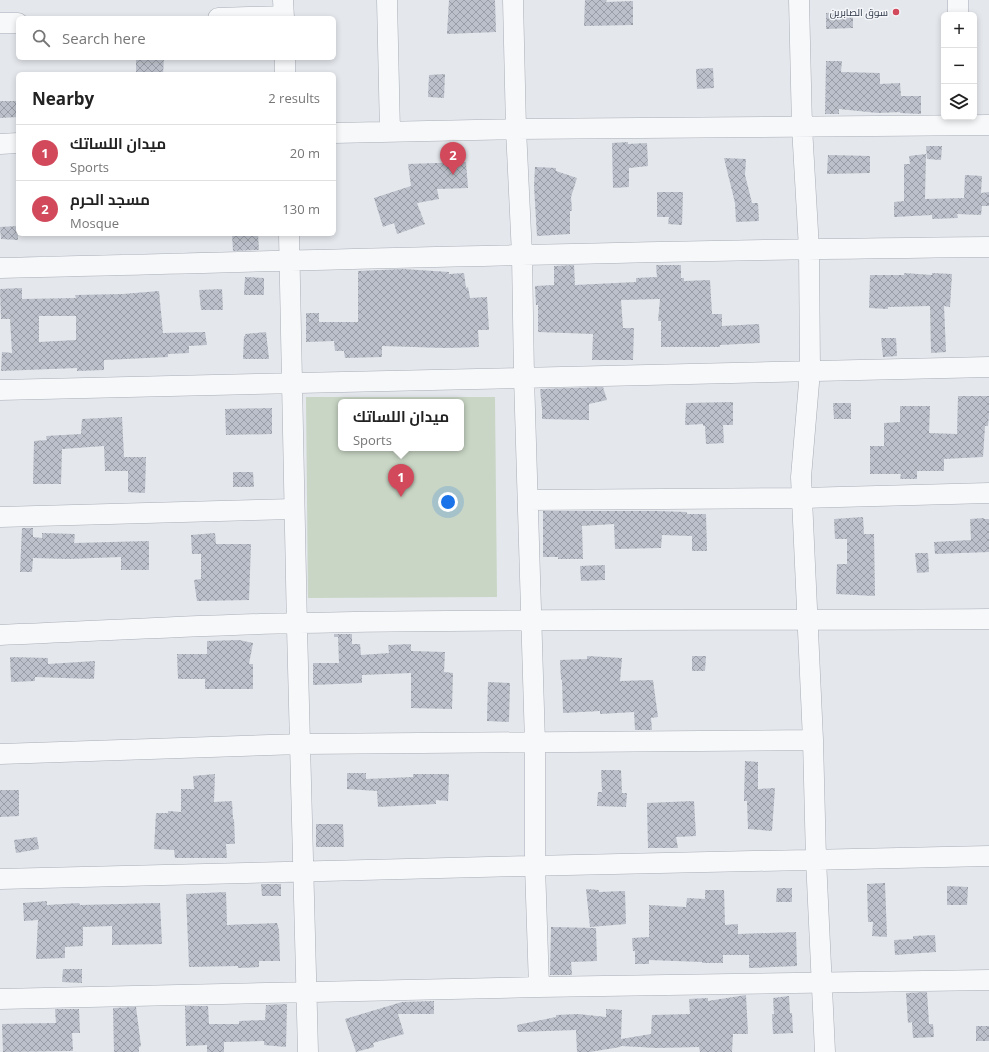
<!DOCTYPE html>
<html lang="en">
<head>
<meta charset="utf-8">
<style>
  :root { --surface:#fff; --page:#f6f6f6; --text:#222; --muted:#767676; --line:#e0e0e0; --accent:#d1495b }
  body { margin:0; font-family:"Open Sans",Cairo,sans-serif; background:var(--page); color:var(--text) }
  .controls { position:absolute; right:12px; top:12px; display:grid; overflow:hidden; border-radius:6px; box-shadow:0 2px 6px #0003 }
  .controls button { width:36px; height:36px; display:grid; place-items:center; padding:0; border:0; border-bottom:1px solid var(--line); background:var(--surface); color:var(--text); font:20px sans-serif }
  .you { position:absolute; left:448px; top:502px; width:14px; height:14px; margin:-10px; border:3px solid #fff; border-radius:50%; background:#1a73e8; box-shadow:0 0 0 6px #1a73e833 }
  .badge { display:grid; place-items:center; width:26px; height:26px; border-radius:50%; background:var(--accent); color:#fff; font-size:13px; font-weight:700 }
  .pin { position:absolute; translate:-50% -33px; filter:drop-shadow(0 1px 2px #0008) }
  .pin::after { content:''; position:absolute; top:21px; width:14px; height:12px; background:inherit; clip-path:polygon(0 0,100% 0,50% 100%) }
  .popup { position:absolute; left:338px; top:399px; width:126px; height:52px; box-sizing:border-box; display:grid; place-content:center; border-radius:6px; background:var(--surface); filter:drop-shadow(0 1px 3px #0005); font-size:13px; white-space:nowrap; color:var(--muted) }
  .popup b { font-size:15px; color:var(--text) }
  .popup::after { content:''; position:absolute; left:50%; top:100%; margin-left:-8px; border:8px solid transparent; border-top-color:var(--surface) }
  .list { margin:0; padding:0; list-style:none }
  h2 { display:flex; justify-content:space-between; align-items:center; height:52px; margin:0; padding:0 16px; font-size:17px }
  h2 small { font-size:13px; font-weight:400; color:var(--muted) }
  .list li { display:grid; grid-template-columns:26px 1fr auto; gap:12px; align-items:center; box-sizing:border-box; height:56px; padding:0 16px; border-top:1px solid var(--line) }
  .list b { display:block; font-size:15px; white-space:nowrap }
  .list p { margin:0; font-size:13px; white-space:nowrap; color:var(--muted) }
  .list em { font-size:13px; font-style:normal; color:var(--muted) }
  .icon { flex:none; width:22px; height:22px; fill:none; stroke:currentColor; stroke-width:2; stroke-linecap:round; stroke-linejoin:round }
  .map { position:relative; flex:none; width:989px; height:1052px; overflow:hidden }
  .search { position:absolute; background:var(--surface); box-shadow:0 2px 6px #0003; left:16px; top:16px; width:320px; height:44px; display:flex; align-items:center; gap:10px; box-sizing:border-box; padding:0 14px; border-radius:6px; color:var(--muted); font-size:15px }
  .panel { position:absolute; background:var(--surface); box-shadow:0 2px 6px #0003; left:16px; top:72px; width:320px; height:164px; border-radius:6px }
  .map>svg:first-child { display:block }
  .pitch { fill:#c9d6c5; fill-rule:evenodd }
  .building { fill:url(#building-cross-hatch); fill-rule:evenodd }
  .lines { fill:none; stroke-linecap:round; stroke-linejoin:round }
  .minor-casing { stroke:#a9aeb7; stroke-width:21 }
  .minor { stroke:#f7f8fa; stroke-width:20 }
  .poi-dot { fill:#d1495b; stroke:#f4f6f9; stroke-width:1.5 }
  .labels { text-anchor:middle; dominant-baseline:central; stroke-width:3; stroke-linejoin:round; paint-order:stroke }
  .poi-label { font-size:10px; fill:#2b3445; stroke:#f4f6f9; text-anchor:end }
</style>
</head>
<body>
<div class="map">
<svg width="989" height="1052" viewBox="0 0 989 1052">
  <defs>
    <pattern id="building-cross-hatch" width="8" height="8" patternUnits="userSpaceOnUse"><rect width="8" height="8" fill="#bbc0ca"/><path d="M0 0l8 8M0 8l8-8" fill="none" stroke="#989da6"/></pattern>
  </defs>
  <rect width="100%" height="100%" fill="#e4e7ec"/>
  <path class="pitch" d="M306,397h189l2,200 -189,1zM341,402h120v46h-120z"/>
  <path class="building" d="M449,0h46l1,32 -49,2z
    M585,0h22l-1,2 27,-1v24l-49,1z
    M853,12v16l-27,1v-16z
    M136,58h28l-1,16h-27z
    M826,61h16l-1,11 39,1v11l20,-1 1,13h20v18l-21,-1v-1l-22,1 -39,-4v5h-14z
    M713,68l1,20 -17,1 -1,-20z
    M445,74l-1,24 -16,-1 1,-22z
    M0,101h18v16l-18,1z
    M628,142v2l19,-1 1,23 -19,2v19l-16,1 -1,-45z
    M926,146h16l-1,14 -14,-1z
    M926,154l-1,45 39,-1 1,-23 17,1 -1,17 8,-1v14h-7l-1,9 -24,-1 1,4 -26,1v-4l-38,2v-15l10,-1v-37h6l-1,-8z
    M828,155l42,1v17l-43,1z
    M724,158l22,1 -1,16 7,28h6l1,18 -23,1 -1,-19z
    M466,162l2,26 -31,1 2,10 -22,4 8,21 -28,10 -3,-11 -11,4 -9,-29 37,-12 -3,-22z
    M535,167l21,1v3l21,7 -6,19 1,14h-2v23l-33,2 -3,-50z
    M657,192h26l-1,33 -14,-1 1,-7h-12z
    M18,226v14l-17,-1 -1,-12z
    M232,234h26l1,16 -26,1z
    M574,265l1,20 61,-3v-4l21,-1 -1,-12h25v13h3v3l26,-1 2,34h10v12l37,-2 1,19 -40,2v2h-59v-26h-3l2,-22 -39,1 2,28h11l-1,32h-41l1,-26 -55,-2v-27h-2l-1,-19 19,-1v-19z
    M403,269l46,3v2l15,-1 2,15 2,-1 2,11 17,-1 2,33h-11l1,17 -33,1 -64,-2v11l-37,1 -1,-7h-9l-1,-10 -28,1v-29h13v9h39v-51z
    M904,273l28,2v-2l20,1 -2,33 -6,-1 2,46 -15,1 -1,-47 -42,1v2l-19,-1 1,-33h34z
    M245,277l19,1v17h-20z
    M22,288v11l54,-1 -1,-3 48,-1 36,-3 4,42 42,-1 2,13 -18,1v7l-21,1v3l-64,3v10l-27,1v-3l-76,3 1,-19 10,1 -2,-34h-9l-1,-30zM39,316h37v24l-37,2z
    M222,289l1,21h-22l-2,-20z
    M266,332l3,27h-26l1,-23h1v-2z
    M881,338h15l1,18 -14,1z
    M603,387l4,13 -18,4v16l-47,-1v-10l-2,-20z
    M958,396h31v19l-1,11h-3l-2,31 -39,2v12h-27v8h-17l1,-5h-31v-28h14v-23l16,-1v-16h30l-1,27 28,1z
    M733,402v23h-10l1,18 -18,1 -1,-18h-2v-2l-18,1 1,-22z
    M833,403h18v16h-17z
    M272,408v26l-46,1 -1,-26z
    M122,417l2,40h22l-1,36 -17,-1v-21h-23l-1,-25 -42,3 -1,35h-28l1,-43 13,-1 -1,-4 35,-2 1,-15z
    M233,472h20l1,15h-21z
    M543,511h114l30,1v2h19l1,37h-15v-15l-30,-1 -1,13 -46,1 -1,-25 -32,2 1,33h-25v-2h-15z
    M863,517l1,17h10l1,62 -39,-2 1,-30h10v-25h-12l-1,-20z
    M984,518v1h5v33l-54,2 -1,-12 37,-2 -1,-21z
    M22,528h11v9l9,1v-5l33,1 -1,9 75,-2v29h-28v-13l-53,2 -35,-1 -1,14h-12z
    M215,533l1,11h35l-2,56 -52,1 -3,-21 7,-1v-25h-9l-1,-19z
    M915,553h13l1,19 -12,1z
    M605,565v15l-24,1 -1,-15z
    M334,634h18v10h8l1,11 28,-2 -1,-8 23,-1v7l34,1 -1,20 9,1 -1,36 -41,-1v-35l-49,2v8l-49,2v-22h26l-1,-26h-4z
    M239,640l14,3 -4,21h4v25h-48v-10h-27l-1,-25h30v-13z
    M587,656l35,2 -2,23 33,-1 5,37 -7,1 1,12h-17l-1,-18 -34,2v-3l-37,2 -1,-33h-1l-1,-20 27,-1z
    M692,656h14l-1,15h-13z
    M10,657l38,1v6l47,-3 -1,18 -59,-2v4l-24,1z
    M488,682l22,1 -1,39 -22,-1z
    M745,761l13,1v27l17,-1 -3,43 -24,-2 -1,-28h-3z
    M601,770h20l1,23h5l-1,14 -29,-1 1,-14h4z
    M347,773h19v6l47,-2v-3h36l-1,27 -12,-1v4l-58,3 -1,-16 -30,-2z
    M215,774l-1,28 18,-1 1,18h1l1,25h-9l1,14h-52l-1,-8 -20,-1 2,-36h12v-2l13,1v-23h13l-1,-13z
    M0,790h19v26l-19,1z
    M694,801l2,35 -20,1 2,11h-30l-1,-45z
    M316,824h27l1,23h-28z
    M37,837l2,12 -23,4 -2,-13z
    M885,883l2,54 -15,-1 1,-14h-5l-1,-38z
    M261,884h20v12h-19z
    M947,886l21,1 -1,18h-20z
    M777,888h15v14h-16z
    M586,889l13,1v2l26,-1 1,33 -36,3z
    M705,890h19l1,35 13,-1v10l58,-2 1,34 -48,2v-13h-26v8h-21v-1l-53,-2v4h-14v-13h-2l-1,-13 17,-1v-32l37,2 1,-9 18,1z
    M226,892l1,33 50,-2 2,7 1,31h-21v6l-21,1v-2l-49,1 -3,-73z
    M47,901v4l32,-2 1,2 80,-2 2,41 -50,1v-19l-29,1v19l-18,1v11l-29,1 2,-39 -14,1 -1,-18z
    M551,927l45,1 1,33 -26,1 1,13h-22z
    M935,935l1,17 -41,3 -1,-15 19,-1v-3z
    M63,969h19v14l-20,-1z
    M927,992l2,32h4l1,13 -21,1 -1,-16 -4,1 -2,-30z
    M746,995l2,39h-15l-1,18h-32l-1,-5 -42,1 -36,-2 -1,1 -30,5h-13l-1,-22 -58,2 -1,-7 39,-8v-2l22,-1 28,3v-8l16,1 -1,29 30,-5 1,-19 38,-1 -1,-15 19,-1v3z
    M789,996l1,17h2l1,20 -20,1 -1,-20h2l-1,-16z
    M434,1001v13h-36l6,20 -31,9 1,4 -18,5 -11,-33 57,-17z
    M287,1004l-1,43 -22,-2v-4l-40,1v10h-17v-7l-21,1 -1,-40h23l1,18h30v-3l26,-1 1,-15z
    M136,1007l5,39 -2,1v5h-25l-1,-44z
    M55,1009h24l1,24h-8l1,18 -70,1 -1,-28 54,-1z
    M976,1026h13v15h-13z"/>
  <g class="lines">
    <g class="minor-casing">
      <path id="minor" d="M283,0l1,18
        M387,0l3,132
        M513,0l3,129 6,126 2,122 11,366v123l4,121
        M799,0l3,127 7,122 1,122 -9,106 12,263 3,119 9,193
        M958,15v-15
        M218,18l66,-2
        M0,23h18
        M285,58v16
        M334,133l182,-4 473,-4
        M0,144l18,-1
        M289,234c4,273 12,545 19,818
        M0,268c330,-8 659,-18 989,-21
        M0,390l989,-23
        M528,500l274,-2 187,-5
        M0,517l294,-8
        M0,635c99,-4 199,-10 298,-12 230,-5 461,-2 691,-4
        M0,754l301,-10 512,-4
        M0,879c330,-7 659,-18 989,-23
        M0,999l539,-12 450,-7"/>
    </g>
    <use href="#minor" class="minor"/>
  </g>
  <circle class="poi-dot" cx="896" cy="12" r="4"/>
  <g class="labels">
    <g class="poi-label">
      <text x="888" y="12">سوق الصابرين</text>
    </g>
  </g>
</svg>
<div class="controls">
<button>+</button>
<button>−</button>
<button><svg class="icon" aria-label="layers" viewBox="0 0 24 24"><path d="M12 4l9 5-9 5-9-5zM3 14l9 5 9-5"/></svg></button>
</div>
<div class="you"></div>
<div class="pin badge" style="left:401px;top:497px">1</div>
<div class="popup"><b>ميدان اللساتك</b>Sports</div>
<div class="pin badge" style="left:453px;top:175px">2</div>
<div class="search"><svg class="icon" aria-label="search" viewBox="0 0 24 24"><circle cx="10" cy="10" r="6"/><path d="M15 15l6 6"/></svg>Search here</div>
<section class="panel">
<h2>Nearby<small>2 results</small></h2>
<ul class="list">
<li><span class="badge">1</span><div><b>ميدان اللساتك</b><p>Sports</p></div><em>20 m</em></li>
<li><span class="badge">2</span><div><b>مسجد الحرم</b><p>Mosque</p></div><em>130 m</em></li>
</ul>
</section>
</div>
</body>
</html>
